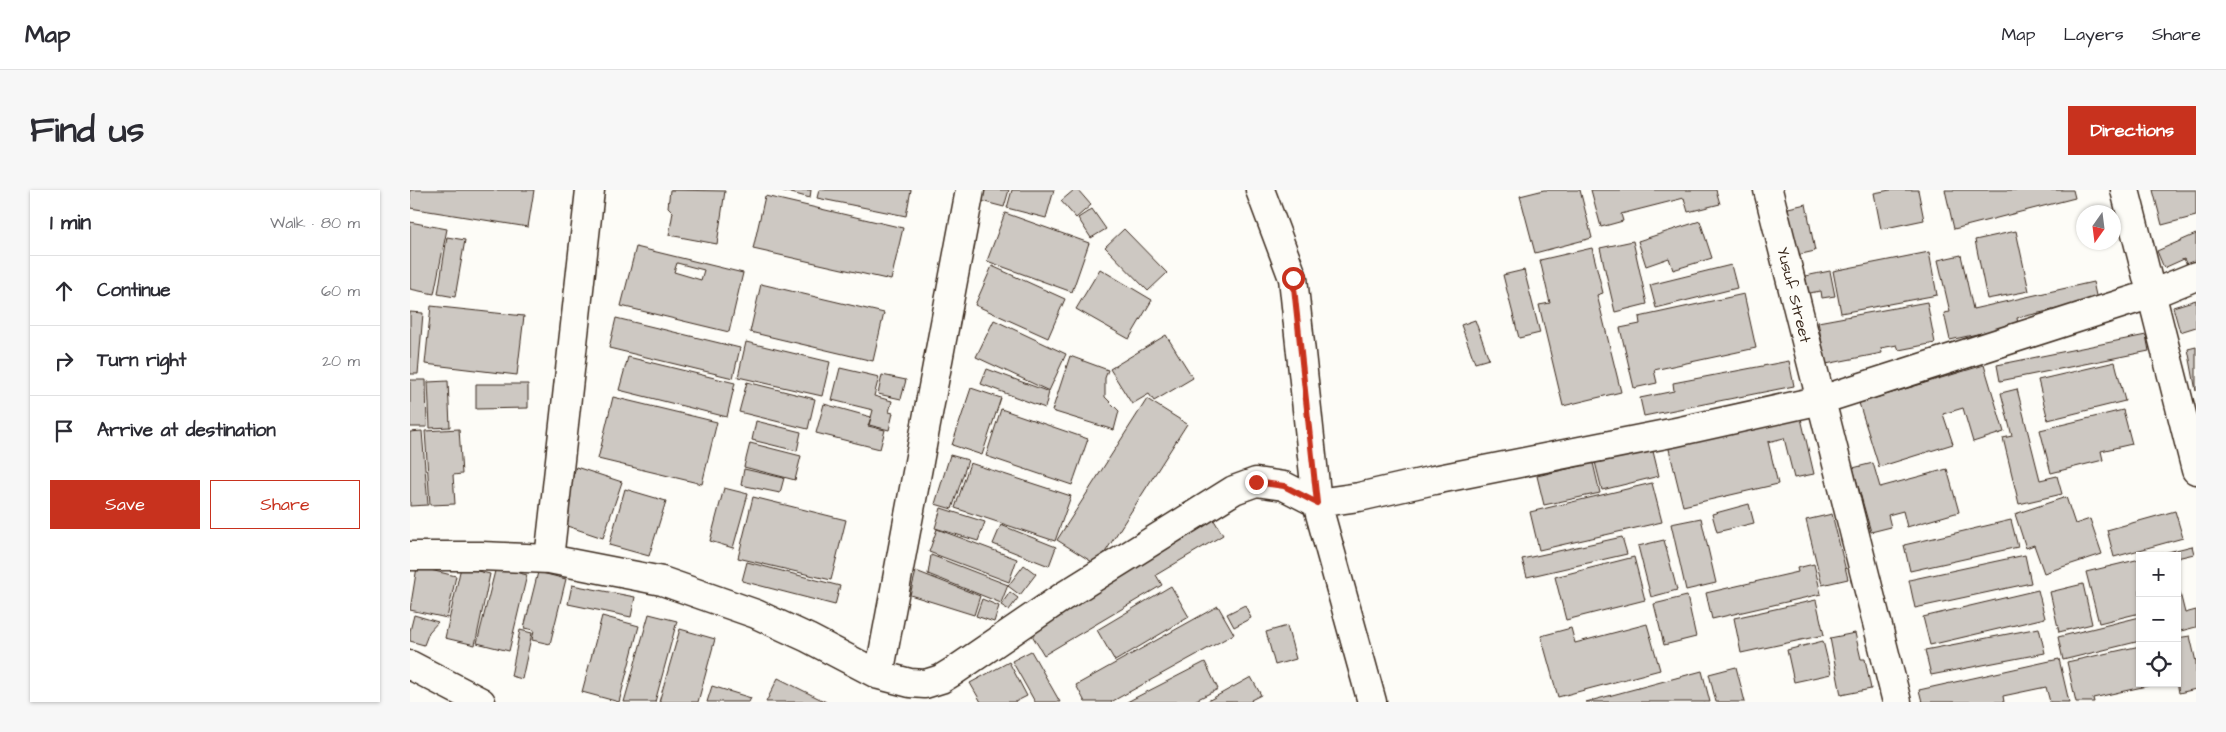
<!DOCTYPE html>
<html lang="en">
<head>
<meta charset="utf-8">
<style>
  :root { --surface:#fff; --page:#f7f7f7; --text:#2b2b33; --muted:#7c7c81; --line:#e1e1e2; --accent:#c8321e }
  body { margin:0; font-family:"Architects Daughter",sans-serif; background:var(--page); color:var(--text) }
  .controls { position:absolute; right:15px; bottom:15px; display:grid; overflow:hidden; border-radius:0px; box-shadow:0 1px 4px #0004 }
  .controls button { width:45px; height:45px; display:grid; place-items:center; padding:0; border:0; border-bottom:1px solid var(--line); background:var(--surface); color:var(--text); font:25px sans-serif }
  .compass { position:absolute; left:1666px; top:15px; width:45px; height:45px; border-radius:50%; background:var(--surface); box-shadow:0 1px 4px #0004; rotate:194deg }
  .stop { position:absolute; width:15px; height:15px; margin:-11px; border:4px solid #c8321e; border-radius:50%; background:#fff }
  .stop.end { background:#c8321e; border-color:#fff; box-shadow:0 1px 5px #0008 }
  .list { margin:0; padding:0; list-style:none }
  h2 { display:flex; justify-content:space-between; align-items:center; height:65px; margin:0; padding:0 20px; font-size:21px }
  h2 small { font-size:16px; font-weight:400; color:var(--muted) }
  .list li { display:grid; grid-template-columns:32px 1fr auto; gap:15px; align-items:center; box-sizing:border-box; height:70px; padding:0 20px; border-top:1px solid var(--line) }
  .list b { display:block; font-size:19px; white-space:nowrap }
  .list em { font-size:16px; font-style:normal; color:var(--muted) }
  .actions { display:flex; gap:10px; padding:15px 20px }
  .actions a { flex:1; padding:11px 0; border:1px solid var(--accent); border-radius:0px; text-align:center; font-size:18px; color:var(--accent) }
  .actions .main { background:var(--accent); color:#fff }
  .icon { flex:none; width:28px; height:28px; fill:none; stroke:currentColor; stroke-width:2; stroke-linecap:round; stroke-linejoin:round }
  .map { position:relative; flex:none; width:1786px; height:512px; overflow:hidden; border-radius:0px }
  header { display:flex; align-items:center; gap:30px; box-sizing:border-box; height:70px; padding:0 25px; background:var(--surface); border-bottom:1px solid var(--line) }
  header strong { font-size:24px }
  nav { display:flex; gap:28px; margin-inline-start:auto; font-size:18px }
  .intro { display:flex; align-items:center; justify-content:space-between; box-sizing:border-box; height:120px; padding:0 30px }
  h1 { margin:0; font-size:35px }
  .button { padding:12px 22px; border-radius:0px; background:var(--accent); color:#fff; font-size:18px; font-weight:700 }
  main { display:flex; gap:30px; padding:0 30px }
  aside { flex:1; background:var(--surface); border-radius:0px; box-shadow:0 1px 4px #0004 }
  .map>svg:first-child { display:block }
  .building { fill:#cdc8c2; stroke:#3b2a1e; fill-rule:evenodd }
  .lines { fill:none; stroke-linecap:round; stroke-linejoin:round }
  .street-casing { stroke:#3b2a1e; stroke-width:31 }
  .street { stroke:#fdfcf7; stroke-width:28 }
  .route { stroke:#c8321e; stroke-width:6 }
  .labels { text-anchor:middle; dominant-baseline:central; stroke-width:5; stroke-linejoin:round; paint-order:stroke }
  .street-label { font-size:16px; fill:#3b2a1e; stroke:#fdfcf7 }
</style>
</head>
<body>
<header>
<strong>Map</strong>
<nav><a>Map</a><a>Layers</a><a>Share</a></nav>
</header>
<div class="intro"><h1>Find us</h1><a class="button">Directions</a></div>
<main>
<aside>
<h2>1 min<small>Walk · 80 m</small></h2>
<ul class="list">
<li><svg class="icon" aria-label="ahead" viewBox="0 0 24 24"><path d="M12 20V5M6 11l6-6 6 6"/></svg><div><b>Continue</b></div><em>60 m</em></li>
<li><svg class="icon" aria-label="right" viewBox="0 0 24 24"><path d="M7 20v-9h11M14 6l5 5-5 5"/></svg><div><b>Turn right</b></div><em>20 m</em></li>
<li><svg class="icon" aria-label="arrive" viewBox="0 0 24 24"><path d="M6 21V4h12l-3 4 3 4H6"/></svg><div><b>Arrive at destination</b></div></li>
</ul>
<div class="actions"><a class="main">Save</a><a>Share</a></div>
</aside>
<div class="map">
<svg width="1786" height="512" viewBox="0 0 1786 512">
  <rect width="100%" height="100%" fill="#fdfcf7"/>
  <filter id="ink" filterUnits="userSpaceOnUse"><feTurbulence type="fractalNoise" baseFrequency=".02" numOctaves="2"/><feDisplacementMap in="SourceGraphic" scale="10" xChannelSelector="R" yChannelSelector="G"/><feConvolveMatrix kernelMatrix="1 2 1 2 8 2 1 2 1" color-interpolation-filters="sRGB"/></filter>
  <g filter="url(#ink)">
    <path class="building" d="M0,0h124l-6,37 -118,-19z
      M260,0l55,1 -8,53 -48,-9 4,-23 -5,-5z
      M370,0h31l-1,8z
      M409,0h92l-5,26 -89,-18z
      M575,0h24l-5,17 -23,-6z
      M602,0h42l-8,28 -39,-10z
      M664,0h4l13,15 -15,13 -15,-17z
      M1134,0h36l12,48 -57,15 -15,-57z
      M1181,0h125l4,14 -32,8 -4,-14 -63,16 2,7 -22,6z
      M1480,0h28l6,30 -43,9 -7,-36z
      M1535,0h128l2,8 -121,31z
      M1743,0h43v26l-34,9z
      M355,6l138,32 -12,52 -138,-31z
      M1396,14l9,47 -18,4 -9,-47z
      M682,19l14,20 -15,9 -13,-20z
      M595,23l84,30 -17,49 -85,-31z
      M1290,31l12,37 -39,12 -4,-12 -23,8 -8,-25z
      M0,32l37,7 -13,65 -24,-5z
      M714,39l43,44 -19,18 -43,-44z
      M1606,41l13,60 -42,8 -12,-59z
      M1786,44v27l-9,4 -3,-6 -20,9 -7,-17z
      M37,47l18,3 -10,57 -17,-3z
      M1223,51l14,63 -32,8 -15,-64z
      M226,57l107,26 -14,59 -108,-26zM267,73l27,7 -3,10 -27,-8z
      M1182,58l11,45 -6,2 24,97 -58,14 -24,-101 11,-2 -10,-43z
      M1519,62l8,43 -96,18 -8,-42z
      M1551,65l12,54 120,-27 4,18 -80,18 1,7 -68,15 -6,-27 6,-1 -12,-52z
      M1321,75l6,23 -81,20 -6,-23z
      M582,76l73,33 -17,39 -73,-33z
      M690,79l52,31 -23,39 -53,-30z
      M1114,80l16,63 -21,5 -16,-63z
      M1420,81l5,25 -13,2 -1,-7 -12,2 -4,-17z
      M351,94l123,29 -11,48 -123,-29z
      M1334,104l12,54 -102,22 3,13 -23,5 -14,-60 20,-4 -1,-7z
      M1786,110v27l-16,5 -7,-25z
      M1517,112l8,41 -36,7 -2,-5 -16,3 1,5 -56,11 -8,-42z
      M21,116l93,10 -7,59 -92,-11z
      M0,122l13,1 -5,61h-8z
      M206,128l124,30 -7,30 -124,-30z
      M584,130l72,34 -17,37 -73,-34z
      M1065,130l14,39 -14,4 -14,-38z
      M756,145l27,43 -39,23 -5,-7 -17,10 -22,-35z
      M1736,145l3,16 -149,30 -3,-16z
      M336,152l84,20 -8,34 -84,-19z
      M1786,157v44l-8,-42z
      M660,166l38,14 -3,8v19l14,14 -5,19 -62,-19z
      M218,167l107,26 -8,34 -108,-27z
      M1379,171l5,25 -150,30 -4,-18 34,-7 -1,-8z
      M1705,172l10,39 -77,19 -10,-40z
      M1574,175l20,67 -31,10 -10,-34 -20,6 10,30 -74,23 -20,-64z
      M430,178l39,9 -5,19 18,5 -3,11 4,1 -4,17 -20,-5 4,-15 -41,-10z
      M577,179l62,23 -4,16 -64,-24z
      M472,185l24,5 -5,19 -23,-5z
      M0,190h16l1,47h-17z
      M38,191l2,46 -20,1 -2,-46z
      M337,192l68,17 -7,30 -69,-17z
      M66,194h52v24l-52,1z
      M561,198l30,10 -19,57 -30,-10z
      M1607,199l23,91 17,-4 5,18 -43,10 -16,-66 9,-2 -11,-43z
      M203,207l104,25 -15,62 -104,-25z
      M737,209l40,25 -90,141 -40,-25z
      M414,214l47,13 -3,9 17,4 -5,19 -64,-16z
      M591,219l87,30 -16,46 -86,-29z
      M1713,220l9,34 -31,7 2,9 -52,13 -11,-43z
      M1390,224l14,60 -20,4 -10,-40 -16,4 10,42 -95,22 -15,-61z
      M346,231l45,11 -4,19 -45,-11z
      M49,239l3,45 -9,1 2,29 -25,1 -5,-74z
      M12,241l6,74 -18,1v-74z
      M340,253l51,13 -6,24 -51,-13z
      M1241,253l8,33 -57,14 -8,-32z
      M540,265l18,5 -16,49 -17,-5z
      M560,273l101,33 -16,45 -100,-33z
      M1183,273l7,30 -56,12 -7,-29z
      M1463,273l7,24 67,-18 12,43 -52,15 -4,-16 -15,4 3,12 -20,5 -18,-64z
      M166,277l46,15 -19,56 -45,-15z
      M334,279l40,9 -4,15 -39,-8z
      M1242,293l10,39 -123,28 -9,-38z
      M314,298l24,6 -15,54 -23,-7z
      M215,299l41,12 -17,55 -40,-11z
      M343,307l93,23 -15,60 -93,-22z
      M1656,307l9,27 15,-5 12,35 -58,19 -10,-28 -8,3 -11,-34z
      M1339,314l5,19 -37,9 -5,-18z
      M531,318l44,14 -7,19 -43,-13z
      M1765,321l8,27 -69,19 -7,-27z
      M1422,324l16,65 -26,6 -16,-65z
      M802,327l11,18 -67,40 6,10 -118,70 -17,-28z
      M1291,328l15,65 -30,7 -15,-66z
      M1601,330l7,27 -108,24 -6,-26z
      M591,335l55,22 -7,19 -56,-22z
      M527,339l80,30 -8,23 -80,-30z
      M1212,347l5,17 -100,23 -5,-18z
      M1254,350l13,50 -26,7 -13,-51z
      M1782,356l2,8 -17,4v-2h-25z
      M521,365l77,30 -7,18 -73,-29z
      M1615,365l6,28 -116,25 -6,-28z
      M1224,367l11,43 -79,20 -11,-43z
      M1730,369v54l-41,10 -13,-51z
      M337,372l93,24 -5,19 -93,-24z
      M1404,374l7,30 -109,25 -6,-26 92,-21 -1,-4z
      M614,375l12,9 -16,21 -12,-9z
      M7,377l39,9 -9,42 -37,-8z
      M51,377l29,7 -15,71 -30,-7z
      M86,377l31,8 -18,76 -32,-8z
      M506,381l64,25 -6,19 -64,-20z
      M128,382l28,7 -16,65 -18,-4 2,-10 -10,-2z
      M1767,391l8,32 11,-3v17l-19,5z
      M1673,394l9,40 -33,8 -9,-40z
      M162,395l63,12 -4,20 -63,-13z
      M761,396l18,31 -74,44 -18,-31z
      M1628,400l7,28 -115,27 -7,-28z
      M600,402l8,6 -9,12 -8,-5z
      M1277,406l9,41 -32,8 -10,-41z
      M572,409l17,7 -5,16 -18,-6z
      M1406,410l8,35 -83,18 -7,-35z
      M835,415l6,13 -17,9 -7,-13z
      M808,416l16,28 -123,68h-26l-9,-17z
      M239,424l28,7 -22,81h-31z
      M4,425l24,7 -9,10 -5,13 -14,-4v-10z
      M192,426l37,10 -20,76 -37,-10z
      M1730,427v24l-77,19 -5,-23z
      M1237,434l13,46 -102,27 -17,-61 30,-8 4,15z
      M877,436l9,33 -21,6 -9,-33z
      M1629,438l6,25 -114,22 -6,-25z
      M270,439l35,10 -17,63h-39z
      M110,440l12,3 -10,46 -11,-3z
      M1445,443l6,26h4l6,30 -30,6 -11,-57z
      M1780,446l6,26v27l-17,4 -2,-11v-44z
      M1413,451l8,33 -37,8 -7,-32z
      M1730,456v37h20l-67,15 1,4h-18l-9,-40z
      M621,461l29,51h-25l-23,-41z
      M1649,469l10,43h-19l-4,-15 -43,9 1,6h-82l-3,-12z
      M599,472l18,34 -12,6h-34l-11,-19z
      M795,472l13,27 -26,13h-65z
      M1326,477l9,35h-29l-7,-28z
      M1292,481l8,31h-124z
      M841,487l10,18 -10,5 1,2h-46z
      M368,488l48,24h-60z
      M302,496l39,12 -2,4h-42z"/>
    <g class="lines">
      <g class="street-casing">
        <path id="street" d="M850,0l33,88 24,225 55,199
          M1358,0l129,512
          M1715,0l71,280
          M0,366h71l68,3 113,22 94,33 52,24 71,37 31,8 15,1 16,-5 13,-8 110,-75 170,-106 22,-8 28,4 33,17 42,-6 75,-17 242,-48 145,-32 331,-106 44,-18
          M139,369l41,-369
          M0,475l71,37
          M469,485l91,-485"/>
      </g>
      <use href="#street" class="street"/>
    </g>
  </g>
  <g class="lines" filter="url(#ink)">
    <path class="route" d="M846,292l28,4 33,17 -24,-225"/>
  </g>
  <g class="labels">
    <g class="street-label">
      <text transform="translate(1384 105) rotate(76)">Yusuf Street</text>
    </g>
  </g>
</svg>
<div class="controls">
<button>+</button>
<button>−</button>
<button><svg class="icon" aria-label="locate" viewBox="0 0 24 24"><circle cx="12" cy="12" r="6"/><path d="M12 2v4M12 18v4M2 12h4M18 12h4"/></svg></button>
</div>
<svg class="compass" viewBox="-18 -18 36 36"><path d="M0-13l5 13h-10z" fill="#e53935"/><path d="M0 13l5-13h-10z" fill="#7c7c81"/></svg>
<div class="stop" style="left:883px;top:88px"></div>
<div class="stop end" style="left:846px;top:292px"></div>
</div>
</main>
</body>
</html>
